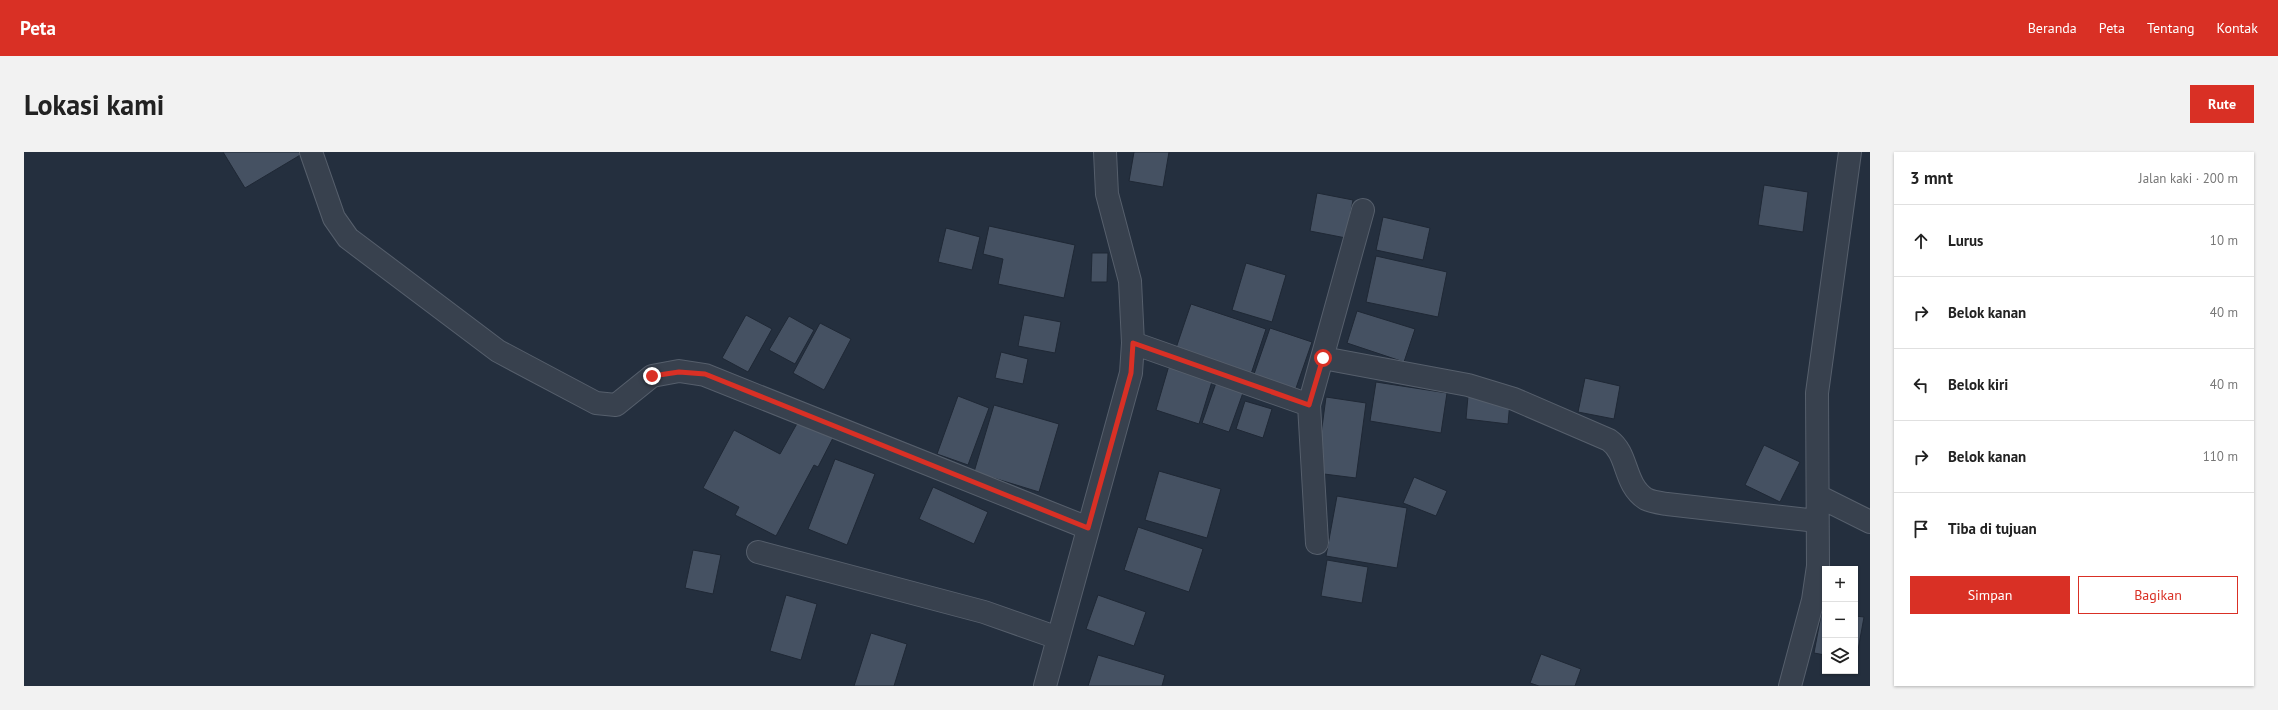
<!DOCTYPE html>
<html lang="id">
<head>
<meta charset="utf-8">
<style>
  :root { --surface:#fff; --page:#f2f2f2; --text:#222; --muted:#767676; --line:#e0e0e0; --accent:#d93025 }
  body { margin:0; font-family:"PT Sans",sans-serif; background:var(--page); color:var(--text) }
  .controls { position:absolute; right:12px; bottom:12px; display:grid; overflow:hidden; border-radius:0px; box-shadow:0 1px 3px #0004 }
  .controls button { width:36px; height:36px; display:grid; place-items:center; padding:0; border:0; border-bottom:1px solid var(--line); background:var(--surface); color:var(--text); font:20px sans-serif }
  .stop { position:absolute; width:12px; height:12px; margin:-9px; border:3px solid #d93025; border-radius:50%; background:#fff }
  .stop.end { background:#d93025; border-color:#fff; box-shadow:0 1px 4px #0008 }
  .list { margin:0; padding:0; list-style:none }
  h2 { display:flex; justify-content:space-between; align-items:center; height:52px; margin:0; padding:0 16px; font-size:17px }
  h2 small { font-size:13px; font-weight:400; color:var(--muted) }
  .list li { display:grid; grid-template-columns:26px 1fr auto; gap:12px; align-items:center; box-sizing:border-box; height:72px; padding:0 16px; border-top:1px solid var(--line) }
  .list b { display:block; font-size:15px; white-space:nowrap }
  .list em { font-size:13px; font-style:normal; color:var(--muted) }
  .actions { display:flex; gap:8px; padding:12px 16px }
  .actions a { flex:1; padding:9px 0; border:1px solid var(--accent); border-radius:0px; text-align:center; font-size:14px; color:var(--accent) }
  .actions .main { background:var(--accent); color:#fff }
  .icon { flex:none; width:22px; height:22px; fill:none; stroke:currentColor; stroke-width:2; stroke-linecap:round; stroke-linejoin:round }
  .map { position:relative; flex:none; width:1846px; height:534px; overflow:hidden; border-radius:0px }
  header { display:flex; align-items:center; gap:24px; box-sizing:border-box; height:56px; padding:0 20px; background:var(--accent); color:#fff }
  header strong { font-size:19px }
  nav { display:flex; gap:22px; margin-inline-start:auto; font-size:14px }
  .intro { display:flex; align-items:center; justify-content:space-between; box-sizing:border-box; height:96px; padding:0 24px }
  h1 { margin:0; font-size:28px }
  .button { padding:10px 18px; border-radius:0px; background:var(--accent); color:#fff; font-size:14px; font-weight:700 }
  main { display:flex; gap:24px; padding:0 24px }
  aside { flex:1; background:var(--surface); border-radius:0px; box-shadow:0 1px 3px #0004 }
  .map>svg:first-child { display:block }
  .building { fill:#455162; stroke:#1f2835 }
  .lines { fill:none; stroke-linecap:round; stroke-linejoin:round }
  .street-casing { stroke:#565f6c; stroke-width:24 }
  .street { stroke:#38414e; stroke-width:22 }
  .route { stroke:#d93025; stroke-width:5 }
</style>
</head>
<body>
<header>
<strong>Peta</strong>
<nav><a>Beranda</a><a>Peta</a><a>Tentang</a><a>Kontak</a></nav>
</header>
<div class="intro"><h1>Lokasi kami</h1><a class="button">Rute</a></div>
<main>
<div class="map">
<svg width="1846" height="534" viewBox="0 0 1846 534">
  <rect width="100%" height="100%" fill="#242f3e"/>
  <path class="building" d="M199,0h78l1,2 -57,34z
    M1110,0h35l-6,35 -34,-6z
    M1740,33l44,7 -5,40 -45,-7z
    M1293,41l36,7 -7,38 -36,-7z
    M1359,65l47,11 -7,32 -47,-10z
    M965,74l86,19 -11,53 -66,-14 5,-25 -20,-5z
    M922,76l34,9 -8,33 -34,-8z
    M1068,101h16l-1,29h-16z
    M1352,104l71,16 -9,45 -72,-15z
    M1222,111l40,12 -14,47 -40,-12z
    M1167,152l75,25 -16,48 -75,-26z
    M1333,159l58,18 -11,33 -57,-19z
    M722,163l26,14 -24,43 -26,-14z
    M1000,163l37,7 -6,31 -37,-7z
    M765,164l25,14 -19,34 -26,-14z
    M796,171l31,16 -27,51 -31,-17z
    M1246,176l42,14 -17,49 -42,-14z
    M977,200l27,7 -5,25 -28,-6z
    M1146,210l44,13 -15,49 -43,-14z
    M1561,226l35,8 -6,33 -36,-7z
    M1193,228l27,10 -15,42 -27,-9z
    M1352,230l71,11 -6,40 -71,-12z
    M934,244l31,12 -21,57 -31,-11z
    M1444,244l42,5 -2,23 -42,-5z
    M1302,245l40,6 -10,75 -40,-5z
    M1221,249l27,8 -9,29 -27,-9z
    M970,253l65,19 -20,68 -65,-20z
    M775,268l34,18 -15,29 -4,-2 -38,71 -41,-21 4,-8 -36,-19 31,-58 46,24z
    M1740,293l36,17 -20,40 -35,-17z
    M811,307l40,15 -28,71 -39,-16z
    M1135,319l62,18 -14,49 -62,-18z
    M1390,325l33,14 -11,25 -33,-13z
    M909,335l55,25 -14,32 -55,-25z
    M1313,344l70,12 -10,60 -71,-12z
    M1114,375l65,22 -14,43 -65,-22z
    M669,398l28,5 -8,39 -28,-6z
    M1303,408l41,7 -6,36 -41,-7z
    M762,443l31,9 -16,56 -31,-9z
    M1074,443l48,17 -12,34 -48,-17z
    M1798,458h3v45l-11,-2z
    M1831,464l9,1 -8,44h-1z
    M847,481l36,11 -13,42h-40z
    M1517,502l40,15 -6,17h-36l-9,-3z
    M1074,503l67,20 -3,11h-74z"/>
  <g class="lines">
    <g class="street-casing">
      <path id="street" d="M287,0l23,66 14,20 150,113 98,52 20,2 36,-29 27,-5 26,4 383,153
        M1109,191l176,62 8,138
        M1299,206l145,27 46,14 95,41c20,14 14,44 37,59 6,3 15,4 21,5l150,17
        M1285,253l54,-195
        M1794,344l52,26
        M734,400l226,60 74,26
        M1021,534l86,-313 2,-30 -3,-62 -23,-87 -2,-42
        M1766,534l23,-86 5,-34 -1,-173 33,-241"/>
    </g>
    <use href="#street" class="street"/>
  </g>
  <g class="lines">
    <path class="route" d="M628,224l27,-4 26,2 383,154 43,-155 2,-30 176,62 14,-47"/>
  </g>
</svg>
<div class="controls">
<button>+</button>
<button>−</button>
<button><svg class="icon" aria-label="layers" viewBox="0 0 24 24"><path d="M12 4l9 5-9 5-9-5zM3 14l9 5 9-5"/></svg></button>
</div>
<div class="stop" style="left:1299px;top:206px"></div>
<div class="stop end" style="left:628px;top:224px"></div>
</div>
<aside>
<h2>3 mnt<small>Jalan kaki · 200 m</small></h2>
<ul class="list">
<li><svg class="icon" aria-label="ahead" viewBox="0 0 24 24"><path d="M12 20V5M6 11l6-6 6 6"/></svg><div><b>Lurus</b></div><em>10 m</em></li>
<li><svg class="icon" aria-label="right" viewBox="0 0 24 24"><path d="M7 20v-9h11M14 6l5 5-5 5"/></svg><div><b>Belok kanan</b></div><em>40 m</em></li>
<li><svg class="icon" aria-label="left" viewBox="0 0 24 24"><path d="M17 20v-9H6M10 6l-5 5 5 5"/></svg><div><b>Belok kiri</b></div><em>40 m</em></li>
<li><svg class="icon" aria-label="right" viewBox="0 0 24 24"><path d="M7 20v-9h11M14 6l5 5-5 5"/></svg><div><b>Belok kanan</b></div><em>110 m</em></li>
<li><svg class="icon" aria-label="arrive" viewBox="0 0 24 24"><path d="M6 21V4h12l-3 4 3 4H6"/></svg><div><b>Tiba di tujuan</b></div></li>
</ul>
<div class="actions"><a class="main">Simpan</a><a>Bagikan</a></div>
</aside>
</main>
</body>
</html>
